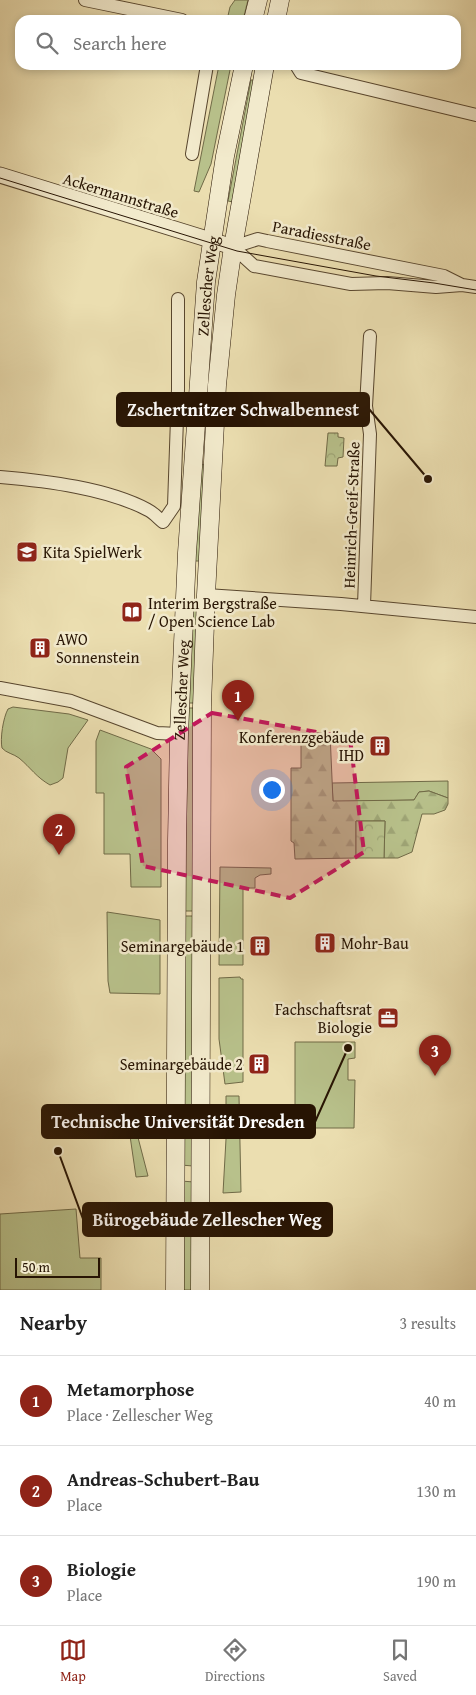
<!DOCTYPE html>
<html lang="en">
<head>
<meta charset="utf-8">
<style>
  :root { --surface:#fff; --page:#f6f6f6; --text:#222; --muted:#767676; --line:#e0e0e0; --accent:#8f2418 }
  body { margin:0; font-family:"Gentium Book Plus",serif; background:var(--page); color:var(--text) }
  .scale { position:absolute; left:15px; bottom:12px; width:85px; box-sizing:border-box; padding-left:5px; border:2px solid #271403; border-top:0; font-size:14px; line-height:18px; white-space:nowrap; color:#271403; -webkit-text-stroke:4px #f2eacc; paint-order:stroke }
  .you { position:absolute; left:271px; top:789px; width:18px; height:18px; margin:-12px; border:4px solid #fff; border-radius:50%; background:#1a73e8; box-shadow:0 0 0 8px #1a73e833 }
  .badge { display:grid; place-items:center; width:32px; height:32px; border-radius:50%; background:var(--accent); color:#fff; font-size:16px; font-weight:700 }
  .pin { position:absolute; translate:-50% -41px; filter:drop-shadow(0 1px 2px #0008) }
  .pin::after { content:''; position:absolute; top:26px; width:18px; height:15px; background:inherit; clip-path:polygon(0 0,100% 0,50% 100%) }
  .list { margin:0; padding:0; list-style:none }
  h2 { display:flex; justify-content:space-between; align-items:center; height:65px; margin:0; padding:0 20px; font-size:21px }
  h2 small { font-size:16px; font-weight:400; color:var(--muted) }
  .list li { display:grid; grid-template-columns:32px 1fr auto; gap:15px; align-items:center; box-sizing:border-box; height:90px; padding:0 20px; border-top:1px solid var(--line) }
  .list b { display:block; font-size:19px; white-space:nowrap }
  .list p { margin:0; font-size:16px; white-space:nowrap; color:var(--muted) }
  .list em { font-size:16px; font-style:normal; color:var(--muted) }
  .icon { flex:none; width:28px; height:28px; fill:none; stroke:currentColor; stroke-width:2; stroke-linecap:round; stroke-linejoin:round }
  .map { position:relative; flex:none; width:476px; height:1290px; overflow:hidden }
  .search { position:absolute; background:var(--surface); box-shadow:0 2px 8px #0003; left:15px; right:15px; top:15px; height:55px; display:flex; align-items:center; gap:12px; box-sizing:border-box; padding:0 18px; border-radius:15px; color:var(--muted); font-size:19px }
  .sheet { height:335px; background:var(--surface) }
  nav { display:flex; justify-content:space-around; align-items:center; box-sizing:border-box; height:70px; border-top:1px solid var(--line); background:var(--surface); font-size:14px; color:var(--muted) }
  nav a { display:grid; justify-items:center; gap:2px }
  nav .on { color:var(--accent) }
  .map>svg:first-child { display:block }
  .grass { fill:#b8c18b; stroke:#706a47 }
  .forest { fill:url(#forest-firs); stroke:#706a47 }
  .park { fill:url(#park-crowns); stroke:#706a47 }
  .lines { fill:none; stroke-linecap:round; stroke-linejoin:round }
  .minor-casing { stroke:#58462e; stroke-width:14 }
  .tertiary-casing { stroke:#58462e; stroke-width:17 }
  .secondary-casing { stroke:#271403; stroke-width:19 }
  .minor { stroke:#f2eacc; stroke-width:12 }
  .tertiary { stroke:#f2eacc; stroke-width:15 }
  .secondary { stroke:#f2eacc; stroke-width:18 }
  .tram { stroke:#271403; stroke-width:1 }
  .marked { fill:#c2185b; fill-opacity:0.2; stroke:#c2185b; stroke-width:4; stroke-dasharray:10 6; stroke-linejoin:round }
  .labels { text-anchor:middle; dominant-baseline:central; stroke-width:5; stroke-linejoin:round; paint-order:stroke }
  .street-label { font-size:16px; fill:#271403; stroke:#f2eacc }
  .poi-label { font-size:16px; fill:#271403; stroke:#f2eacc; text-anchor:start }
  .leader { fill:none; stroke:#271403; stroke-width:2 }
  .callout-dot { fill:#271403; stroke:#f2eacc; stroke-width:2 }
  .callout { fill:#271403; stroke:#271403; stroke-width:2 }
  .callout-label { font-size:18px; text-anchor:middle; font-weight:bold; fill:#fff }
</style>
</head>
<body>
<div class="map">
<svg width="476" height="1290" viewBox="0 0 476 1290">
  <defs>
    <pattern id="forest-firs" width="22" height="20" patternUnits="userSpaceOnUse" patternTransform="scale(1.25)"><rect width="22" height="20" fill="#b8c18b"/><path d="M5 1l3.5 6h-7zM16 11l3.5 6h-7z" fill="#9ea576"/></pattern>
    <pattern id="park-crowns" width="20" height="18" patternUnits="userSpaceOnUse" patternTransform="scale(1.25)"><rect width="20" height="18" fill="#b8c18b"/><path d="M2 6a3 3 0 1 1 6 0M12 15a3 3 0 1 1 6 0" fill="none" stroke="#9ea576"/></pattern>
  </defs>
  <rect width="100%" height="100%" fill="#ebdeb0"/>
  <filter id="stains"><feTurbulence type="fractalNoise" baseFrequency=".004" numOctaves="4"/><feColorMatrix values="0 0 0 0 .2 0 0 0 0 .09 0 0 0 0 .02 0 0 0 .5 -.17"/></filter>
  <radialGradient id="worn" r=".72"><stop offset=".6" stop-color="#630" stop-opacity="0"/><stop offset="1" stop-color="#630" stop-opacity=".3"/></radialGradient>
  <path class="grass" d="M235,0h13l-5,20h-16l3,-13z
    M219,65h12l-20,99 -12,28 -5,-1z
    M251,80h3l-21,122 -5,-1z
    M198,464l8,1 -5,96h-7z
    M191,598l7,6 -2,99h-8z
    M13,707l56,7 19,6 -20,28 -5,30 -5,4 -8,3c-14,-8 -19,-17 -31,-27 -5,-4 -13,-5 -17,-10 -2,-9 1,-30 6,-39z
    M188,708h8l-1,203h-12z
    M100,730l51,19 10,10v128h-30l-1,-33h-26v-61h-8v-52z
    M448,781v17l-19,-7 -10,1 -5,8 -81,2 -1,-19z
    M220,867l51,1v6l-11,1 -5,3v10h-12v77h-24z
    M107,912l53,8v74l-50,-1 -2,-12z
    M183,916h12l-2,250 -12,-1z
    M240,977l1,2h2v103l-18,2 -6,-45v-61z
    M295,1042h60v16l-7,1v21h7l-1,48h-59z
    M226,1096h13l2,96 -18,1 3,-54z
    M135,1126l13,50 -12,1 -7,-48z
    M181,1181l13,1 -1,108h-12z
    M76,1209l4,49h21v32h-101v-76z"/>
  <path class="forest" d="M301,733h29l3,68 81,-1 5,-8 10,-1 19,7v6l-3,6 -11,4h-12l-10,38 -14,6h-14l1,-37h-29v37l-61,1 -1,-16 -3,-2v-73h10z"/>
  <path class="park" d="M328,433h10v4l6,1 -1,19 -5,1 -1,8h-12z
    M356,821h29l-1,37h-28z"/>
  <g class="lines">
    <g class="minor-casing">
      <path id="minor" d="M85,0l97,20
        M296,65l5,8 175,42
        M192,154l15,-89
        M233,247l25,-8 9,2 177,35 18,9 14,2
        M233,247l21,19 97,18 36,-1 49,4 26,-2
        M0,477c46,4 107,11 148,33 6,3 10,8 15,12l11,-16 4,-117v-90
        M206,595l135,9 135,13
        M364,606l6,-172 -4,-28 4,-70
        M0,688l71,13 86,32 22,1"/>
    </g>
    <g class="tertiary-casing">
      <path id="tertiary" d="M0,175l233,72"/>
    </g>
    <g class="secondary-casing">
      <g id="secondary">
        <path d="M253,20l5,-20"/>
        <path d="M276,20l4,-20"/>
        <path id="s1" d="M175,1290l2,-449 2,-107 8,-181 19,-271 19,-126 19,-91"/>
        <path d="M200,1290l2,-584 4,-111 11,-210 9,-90 7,-48 32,-182"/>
      </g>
    </g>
    <use href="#minor" class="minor"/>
    <use href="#tertiary" class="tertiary"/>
    <use href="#secondary" class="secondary"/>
    <path class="tram" d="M0,178l237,73 139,25 58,7 42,7"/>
  </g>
  <path class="marked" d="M212,713l138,25 14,114 -74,46 -147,-32 -17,-99z"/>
  <defs>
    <g id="school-square" transform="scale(1.125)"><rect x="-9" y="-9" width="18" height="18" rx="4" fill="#8f2418" stroke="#f2eacc"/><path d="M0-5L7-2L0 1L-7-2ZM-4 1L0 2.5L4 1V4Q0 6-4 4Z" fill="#fff"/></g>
    <g id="library-square" transform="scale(1.125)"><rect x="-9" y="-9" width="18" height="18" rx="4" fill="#8f2418" stroke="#f2eacc"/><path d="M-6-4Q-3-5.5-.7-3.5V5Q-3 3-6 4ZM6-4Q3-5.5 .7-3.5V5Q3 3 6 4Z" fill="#fff"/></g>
    <g id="building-square" transform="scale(1.125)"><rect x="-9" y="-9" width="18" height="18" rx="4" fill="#8f2418" stroke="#f2eacc"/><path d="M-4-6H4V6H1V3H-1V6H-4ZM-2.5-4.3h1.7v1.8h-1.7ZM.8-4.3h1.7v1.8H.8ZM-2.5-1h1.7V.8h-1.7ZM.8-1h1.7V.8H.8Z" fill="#fff"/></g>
    <g id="office-square" transform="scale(1.125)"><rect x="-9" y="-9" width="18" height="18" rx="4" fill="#8f2418" stroke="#f2eacc"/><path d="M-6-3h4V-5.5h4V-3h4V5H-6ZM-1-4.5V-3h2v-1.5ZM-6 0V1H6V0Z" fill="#fff"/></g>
  </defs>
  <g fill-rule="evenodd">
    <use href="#school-square" x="27" y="552"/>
    <use href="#library-square" x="132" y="612"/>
    <use href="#building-square" x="40" y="648"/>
    <use href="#building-square" x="380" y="746"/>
    <use href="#building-square" x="325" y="943"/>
    <use href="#building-square" x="260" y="946"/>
    <use href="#office-square" x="388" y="1018"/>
    <use href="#building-square" x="259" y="1064"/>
  </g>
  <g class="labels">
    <g class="street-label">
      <text transform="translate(121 195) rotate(17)">Ackermannstraße</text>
      <text transform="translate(322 235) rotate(11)">Paradiesstraße</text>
      <text stroke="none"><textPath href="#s1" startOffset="1005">Zellescher Weg</textPath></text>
      <text transform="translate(351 515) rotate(-88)">Heinrich-Greif-Straße</text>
      <text stroke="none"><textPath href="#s1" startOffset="600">Zellescher Weg</textPath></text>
    </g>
    <g class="poi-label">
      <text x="43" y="552">Kita SpielWerk</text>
      <text x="148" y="603">Interim Bergstraße<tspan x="148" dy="18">/ Open Science Lab</tspan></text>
      <text x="56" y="639">AWO<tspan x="56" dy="18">Sonnenstein</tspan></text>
      <text x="364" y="737" text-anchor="end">Konferenzgebäude<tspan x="364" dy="18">IHD</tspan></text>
      <text x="341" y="943">Mohr-Bau</text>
      <text x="244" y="946" text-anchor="end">Seminargebäude 1</text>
      <text x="372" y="1009" text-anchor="end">Fachschaftsrat<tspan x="372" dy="18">Biologie</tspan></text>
      <text x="243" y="1064" text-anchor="end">Seminargebäude 2</text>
    </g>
  </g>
  <path class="leader" d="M428 479L369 409M348 1048L315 1122M58 1151L83 1219"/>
  <g class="callout-dot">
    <circle cx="428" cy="479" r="5"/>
    <circle cx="348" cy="1048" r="5"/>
    <circle cx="58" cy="1151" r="5"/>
  </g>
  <g class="callout">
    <rect x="117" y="393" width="252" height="33" rx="5"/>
    <rect x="42" y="1105" width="273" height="33" rx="5"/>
    <rect x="83" y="1203" width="249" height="33" rx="5"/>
  </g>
  <g class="callout-label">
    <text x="243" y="416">Zschertnitzer Schwalbennest</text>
    <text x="178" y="1128">Technische Universität Dresden</text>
    <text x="207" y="1226">Bürogebäude Zellescher Weg</text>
  </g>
  <rect width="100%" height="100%" filter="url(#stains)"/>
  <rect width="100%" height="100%" fill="url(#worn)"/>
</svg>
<div class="scale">50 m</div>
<div class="you"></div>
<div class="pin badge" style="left:238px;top:721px">1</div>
<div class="pin badge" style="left:59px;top:855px">2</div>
<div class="pin badge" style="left:435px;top:1076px">3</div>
<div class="search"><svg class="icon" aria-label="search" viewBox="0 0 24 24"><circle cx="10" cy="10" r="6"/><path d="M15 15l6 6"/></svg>Search here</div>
</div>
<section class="sheet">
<h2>Nearby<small>3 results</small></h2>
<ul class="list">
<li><span class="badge">1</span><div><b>Metamorphose</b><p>Place · Zellescher Weg</p></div><em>40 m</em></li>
<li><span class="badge">2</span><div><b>Andreas-Schubert-Bau</b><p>Place</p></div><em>130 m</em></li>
<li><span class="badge">3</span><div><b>Biologie</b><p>Place</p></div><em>190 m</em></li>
</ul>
</section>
<nav>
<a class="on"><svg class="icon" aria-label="map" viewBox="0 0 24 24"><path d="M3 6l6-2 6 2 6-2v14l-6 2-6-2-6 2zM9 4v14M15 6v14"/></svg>Map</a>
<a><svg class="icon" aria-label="directions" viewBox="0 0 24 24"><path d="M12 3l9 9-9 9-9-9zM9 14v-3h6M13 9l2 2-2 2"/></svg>Directions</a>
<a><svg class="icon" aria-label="saved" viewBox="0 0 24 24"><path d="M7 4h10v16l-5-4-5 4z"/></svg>Saved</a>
</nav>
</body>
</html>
